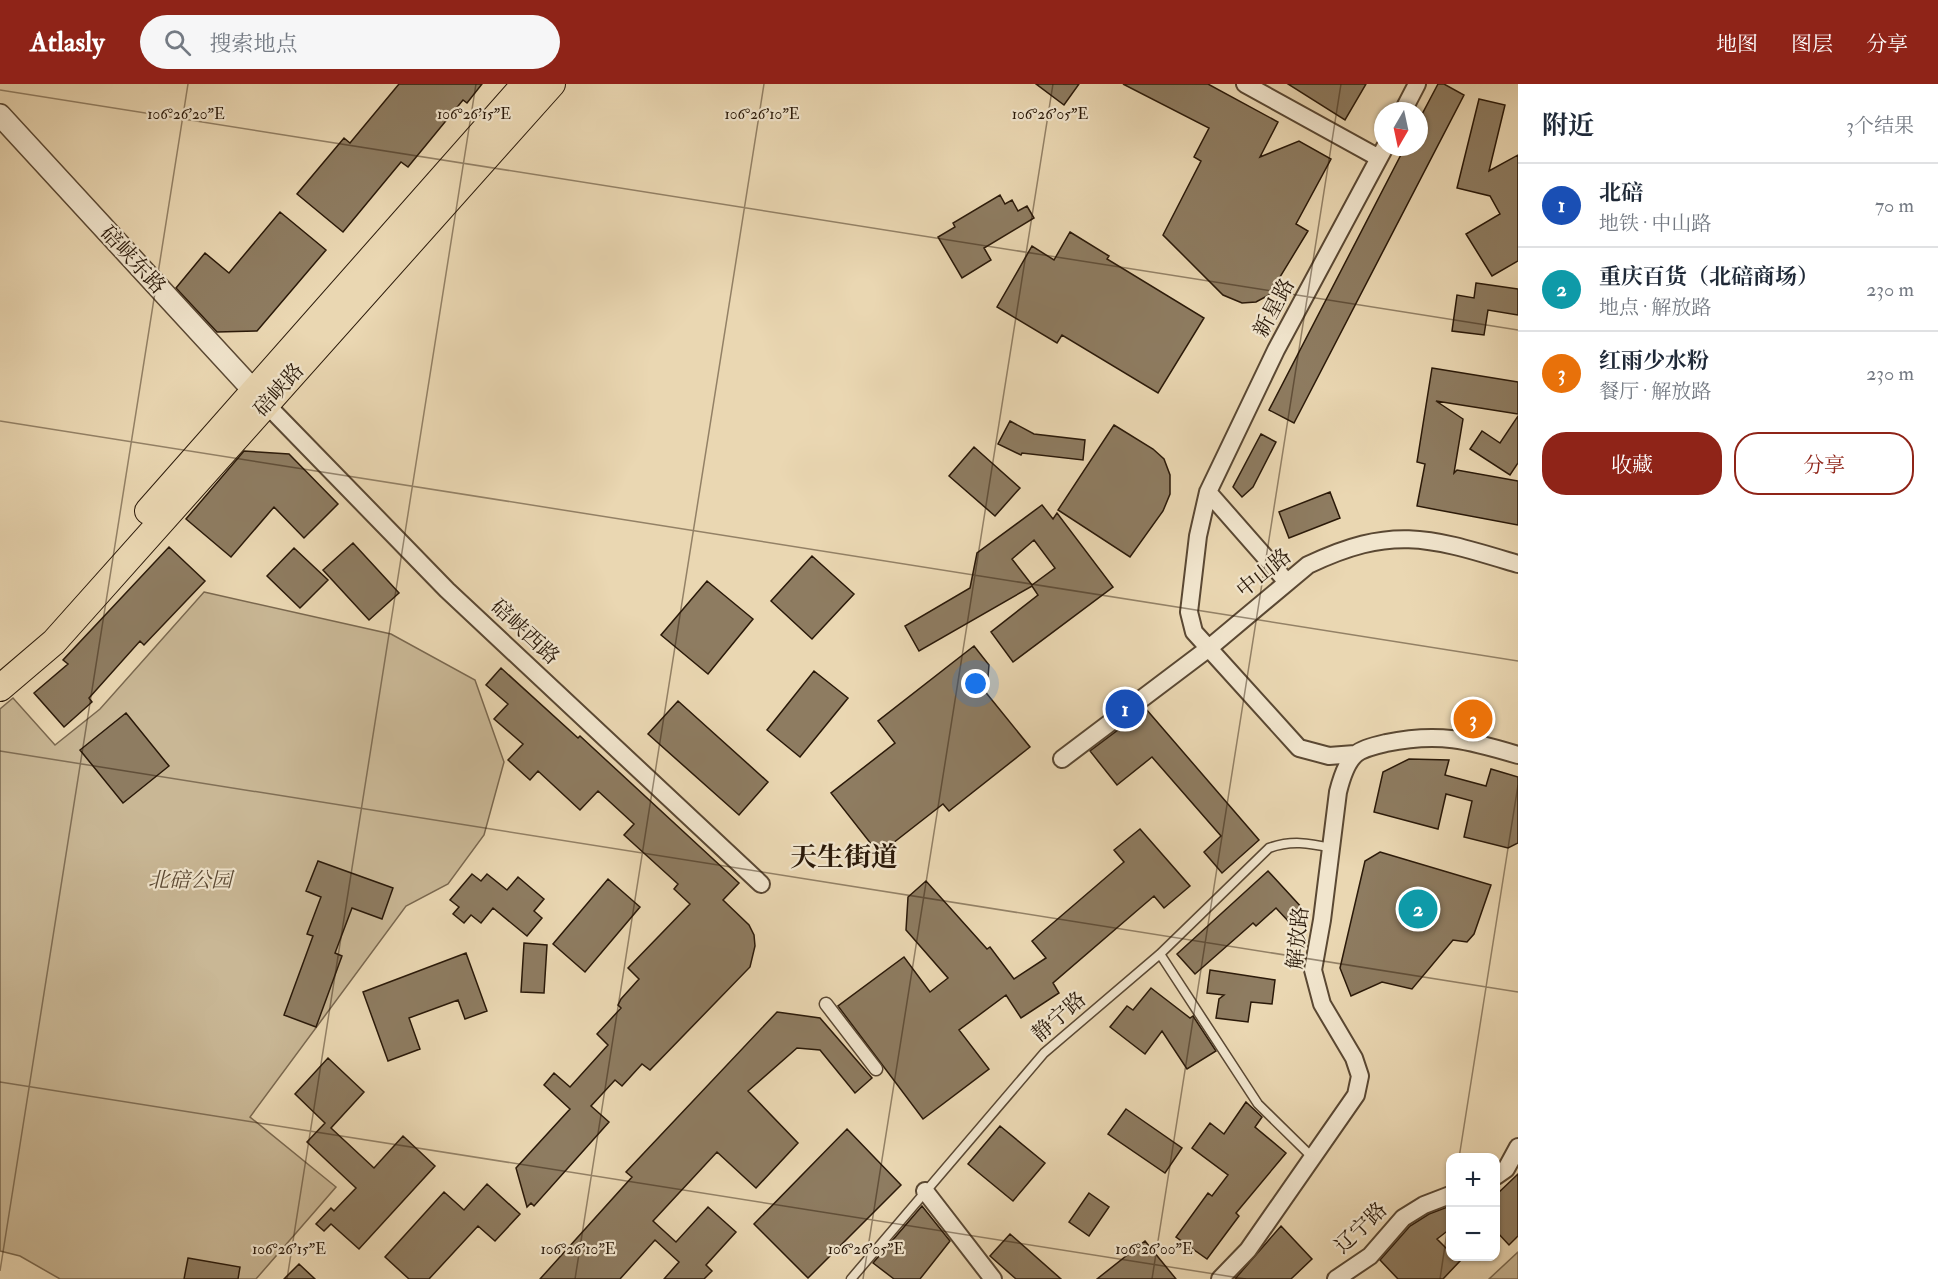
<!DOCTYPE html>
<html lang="zh">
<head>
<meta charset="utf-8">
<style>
  :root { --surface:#fff; --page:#f6f6f7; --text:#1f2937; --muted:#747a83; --line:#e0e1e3; --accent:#8f2418 }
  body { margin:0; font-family:"IM FELL Double Pica","Noto Serif SC",serif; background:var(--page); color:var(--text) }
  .controls { position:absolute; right:18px; bottom:18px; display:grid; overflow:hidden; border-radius:12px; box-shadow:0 2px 4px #0004 }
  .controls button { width:54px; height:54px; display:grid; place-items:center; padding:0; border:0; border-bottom:2px solid var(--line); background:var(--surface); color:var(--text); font:30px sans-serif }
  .compass { position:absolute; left:1374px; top:18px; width:54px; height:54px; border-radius:50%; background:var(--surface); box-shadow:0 2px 4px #0004; rotate:189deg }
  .you { position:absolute; left:976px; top:600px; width:21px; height:21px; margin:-15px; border:4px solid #fff; border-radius:50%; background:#1a73e8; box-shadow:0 0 0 9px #1a73e833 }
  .badge { display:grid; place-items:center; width:39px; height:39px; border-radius:50%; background:var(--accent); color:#fff; font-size:20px; font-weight:700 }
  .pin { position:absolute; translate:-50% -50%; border:3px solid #fff; box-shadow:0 2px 6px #0006 }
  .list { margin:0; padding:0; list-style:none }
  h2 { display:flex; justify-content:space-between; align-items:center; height:78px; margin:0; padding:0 24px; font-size:26px }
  h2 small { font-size:20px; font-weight:400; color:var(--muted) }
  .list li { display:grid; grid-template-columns:39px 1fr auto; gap:18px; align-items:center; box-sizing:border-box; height:84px; padding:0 24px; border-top:2px solid var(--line) }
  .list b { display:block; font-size:22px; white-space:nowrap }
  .list p { margin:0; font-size:20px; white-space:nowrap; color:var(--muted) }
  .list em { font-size:20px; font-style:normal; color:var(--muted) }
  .actions { display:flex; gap:12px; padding:18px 24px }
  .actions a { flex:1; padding:14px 0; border:2px solid var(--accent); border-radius:24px; text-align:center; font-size:21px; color:var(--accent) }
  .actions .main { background:var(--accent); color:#fff }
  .icon { flex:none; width:33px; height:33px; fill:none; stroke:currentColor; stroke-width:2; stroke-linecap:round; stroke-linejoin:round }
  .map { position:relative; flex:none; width:1518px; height:1195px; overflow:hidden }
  header { display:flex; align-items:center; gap:36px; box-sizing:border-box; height:84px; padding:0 30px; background:var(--accent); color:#fff }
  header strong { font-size:28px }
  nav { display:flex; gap:33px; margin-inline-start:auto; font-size:21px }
  .search { width:420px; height:54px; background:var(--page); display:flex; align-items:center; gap:15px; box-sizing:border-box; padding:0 21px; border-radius:33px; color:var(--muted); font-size:22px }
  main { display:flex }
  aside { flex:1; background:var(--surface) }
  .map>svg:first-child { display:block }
  .green { fill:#c9b795; stroke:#7a684f; stroke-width:1.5 }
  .building { fill:#8e7c61; stroke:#2a1909; stroke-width:1.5; fill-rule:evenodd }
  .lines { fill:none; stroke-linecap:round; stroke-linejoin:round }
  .service-casing { stroke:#5a4833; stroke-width:11 }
  .pedestrian-casing { stroke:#5a4833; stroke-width:15 }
  .minor-casing { stroke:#5a4833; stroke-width:20 }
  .tertiary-casing { stroke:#5a4833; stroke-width:24 }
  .primary-casing { stroke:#2a1909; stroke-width:28 }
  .service { stroke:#f1e5cd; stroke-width:8 }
  .pedestrian { stroke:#f1e5cd; stroke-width:12 }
  .minor { stroke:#f1e5cd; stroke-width:16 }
  .tertiary { stroke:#f1e5cd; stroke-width:21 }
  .primary { stroke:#ead7b2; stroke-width:26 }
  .ticks { fill:none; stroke:#2a1909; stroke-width:1.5; stroke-opacity:0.45 }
  .labels { text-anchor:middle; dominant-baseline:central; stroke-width:4.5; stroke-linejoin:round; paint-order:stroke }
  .street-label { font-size:21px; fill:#2a1909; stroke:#f1e5cd }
  .park-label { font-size:21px; font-style:italic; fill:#5a4833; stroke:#f1e5cd }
  .district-label { font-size:27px; font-weight:bold; fill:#2a1909; stroke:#f1e5cd }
  .ticks-label { font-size:15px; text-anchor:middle; fill:#2a1909; stroke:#f1e5cd; stroke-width:4.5; stroke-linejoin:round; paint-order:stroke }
</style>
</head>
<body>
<header>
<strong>Atlasly</strong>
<div class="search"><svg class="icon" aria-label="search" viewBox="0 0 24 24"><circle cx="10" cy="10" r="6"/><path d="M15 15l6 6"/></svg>搜索地点</div>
<nav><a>地图</a><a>图层</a><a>分享</a></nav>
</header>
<main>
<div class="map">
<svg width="1518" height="1195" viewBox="0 0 1518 1195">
  <rect width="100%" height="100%" fill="#ead7b2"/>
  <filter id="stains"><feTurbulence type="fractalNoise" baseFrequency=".00333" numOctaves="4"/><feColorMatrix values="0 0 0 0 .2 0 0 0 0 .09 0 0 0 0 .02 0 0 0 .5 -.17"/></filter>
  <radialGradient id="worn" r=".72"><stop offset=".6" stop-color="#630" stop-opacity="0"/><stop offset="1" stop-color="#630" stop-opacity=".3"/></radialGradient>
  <path class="green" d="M204,508l187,42 84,46 29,82 -20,73 -36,49 -42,22 -156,211 86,70 -80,92h-196l-40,-23 -20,-5v-542l13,-11 42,47 45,-36z
    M1518,1168v27h-29z"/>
  <path class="building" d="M399,0h83l-15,19 -4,-3 -55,67 -7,-5 -58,70 -46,-38 47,-56 6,5z
    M1036,0h43l-15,21z
    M1123,0h85l70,38 -18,35 39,-16 32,18 -35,65 12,7 -39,64 -13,7 -14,1 -19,-8 -60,-60 38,-74 -7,-4 15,-29z
    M1288,0h78l-21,36z
    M1438,0h6l20,11 -170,328 -25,-13 136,-263h14v-27z
    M1479,15l26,6 -16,66 29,-16v106l-26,15 -26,-42 34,-20 -10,-18 -33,-8z
    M1000,111l5,9 7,-4 6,11 9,-5 7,12 -50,30 7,12 -29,18 -24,-41 17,-10 -2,-4z
    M280,128l46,38 -69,81 -40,1 -41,-44 29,-35 24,20z
    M1070,148l39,24 -2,3 97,59 -46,75 -96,-58 -5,8 -60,-36 35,-61 22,14z
    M1476,199l42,6v26l-30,-5 -4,25 -32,-4 5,-36 17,3z
    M1432,284l86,14v32l-82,-13 27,18 -9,54 3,-3 61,11v44l-101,-19 8,-42 -8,-2z
    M1518,332v47l-8,12 -40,-26 12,-18 18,12z
    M1010,337l24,13 51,6 -2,20 -61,-7 -1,2 -23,-11z
    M1114,341l39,24 11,10 6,16v19l-7,17 -33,46 -72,-47z
    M1261,350l15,8 -23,45 -11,10 -9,-10z
    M974,363l46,41 -25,28 -46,-40z
    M244,367l45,3 49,50 -34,34 -30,-31 -43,50 -45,-38z
    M1330,408l10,26 -51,20 -10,-26z
    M1042,421l11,14 4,-6 56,74 -100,75 -22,-30 47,-37 -6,-9 -113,65 -14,-25 65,-38 7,-35zM1034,456l21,28 -23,17 -20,-26z
    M353,459l46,50 -30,27 -46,-50z
    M169,463l36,34 -61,64 -4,-4 -51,57 3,4 -28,25 -30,-34 34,-29 -5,-4z
    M294,464l34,32 -28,28 -33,-32z
    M812,472l42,38 -42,45 -41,-38z
    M707,497l46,38 -45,55 -47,-39z
    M974,562l15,19 -1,12 -9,7 51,63 -81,64 -6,-7 -64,50 -48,-61 64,-50 -17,-22z
    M501,584l77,70 2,-2 159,147 -16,17 26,25 5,10 1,11 -5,21 -100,103 -8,-6 -20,22 -7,-6 -24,26 18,16 -75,84 -3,-3 -4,4 -11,-39 54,-59 -26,-24 10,-12 16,14 38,-42 -11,-11 24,-26 -3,-3 3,-6 18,-20 -11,-11 62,-64 -16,-15 4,-5 -54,-49 10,-11 -36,-33 -18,19 -42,-39 -8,9 -22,-20 15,-16 -29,-25 14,-15 -22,-19z
    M814,587l34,27 -48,59 -33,-27z
    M678,617l90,81 -29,33 -91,-81z
    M1146,625l113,131 -37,33 -18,-21 17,-16 -69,-79 -35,28 -27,-34z
    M126,629l43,53 -46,37 -43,-53z
    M1409,675l40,1 -4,15 41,11 5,-17 27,8v66l-10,5 -44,-11 8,-36 -26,-7 -8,35 -64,-17 9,-40z
    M1140,745l50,57 -26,22 -10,-12 -101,87 6,10 -38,25 -15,-23 -47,35 30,39 -66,50 -85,-113 66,-49 26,35 18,-14 -42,-48 2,-33 18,-16 61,68 3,-2 24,32 32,-21 -14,-17 92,-79 -10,-12z
    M1380,768l111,33 -17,49 -7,8 -14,-2 -41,49 -30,-7 -31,14 -11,-28 25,-107z
    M318,777l75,27 -11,31 -30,-11 -17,45 7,3 -26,71 -32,-12 29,-79 -6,-2 14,-37 -15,-6z
    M1268,787l35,38 -14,13 -13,-14 -20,18 -3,-3 -58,51 -18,-20z
    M472,790l9,7 6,-7 20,16 11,-13 26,22 -10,12 8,7 -15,18 -34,-28 -12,15 -10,-8 -7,8 -11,-9 6,-7 -9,-7z
    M608,795l32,28 -55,65 -32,-28z
    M524,859l23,2 -3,48 -23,-1z
    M466,869l21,58 -22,8 -7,-19 -49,18 11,31 -32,12 -25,-69z
    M1210,886l65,10 -3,24 -21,-2 -3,20 -32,-4 3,-19 5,-4 -17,-2z
    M1151,904l39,30 3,-2 23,35 -29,18 -25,-38 -17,23 -35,-27 17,-21 6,4z
    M777,928l43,6 52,60 -17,15 -35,-43 -23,-2 -49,43 50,52 -42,45 -39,-36 -64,69 23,21 32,-35 28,25 -30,33 6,6 -8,8h-40l15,-17 -24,-22 -35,39h-80l92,-102 -6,-5z
    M328,974l36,34 -33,36 43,40 29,-32 32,30 -76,83 -28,-25 -7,7 -8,-7 15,-16 3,3 22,-23 -49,-46 18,-19 -30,-29z
    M1246,1018l16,15 -7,10 31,26 -50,60 3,3 -32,43 -31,-22 32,-44 4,3 16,-21 -36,-27 18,-25 14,11z
    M1126,1025l56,39 -17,25 -57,-39z
    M1000,1042l45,37 -32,38 -45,-37z
    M847,1045l54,56 -93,93 -54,-54z
    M1518,1090v62l-9,9 -13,-14v-36z
    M487,1100l33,30 -25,27 -17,-15 -49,53h-20l-24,-22 59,-65 20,18z
    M1089,1109l20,14 -20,29 -20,-14z
    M922,1122l28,35 -30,38h-26l-21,-16z
    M1450,1122v23l-13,10 13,13v5l10,4 -17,18h-45l-18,-19 30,-34 19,-12z
    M1281,1142l31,33 -21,20h-56z
    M1010,1150l51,45h-45l-26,-23z
    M1145,1157l31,38h-79z
    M188,1174l52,9 -2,12h-54z
    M299,1180l16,15h-31z"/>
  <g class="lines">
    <g class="service-casing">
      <path id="service" d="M1160,870l98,150 54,53
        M851,1195l193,-226 116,-99 109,-106c22,-8 40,-5 62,0"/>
    </g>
    <g class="pedestrian-casing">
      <path id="pedestrian" d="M826,920l50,65"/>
    </g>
    <g class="minor-casing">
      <path id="minor" d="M1245,0l134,74
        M1403,27l14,-27
        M266,320l181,186 314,294
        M1208,408l79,90
        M1355,670l-26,2 -30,-8 -105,-116 -5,-20 9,-76 10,-44 68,-142 109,-203
        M1062,675l147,-111 99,-83c86,-41 123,-27 210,-1
        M1496,1092l10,-7 12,-22
        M925,1107l68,88
        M1220,1195l28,-29 108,-155 4,-19 -6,-18 -32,-54 -9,-34 9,-50 16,-128c3,-12 8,-30 18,-38 7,-6 21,-9 30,-11 53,-11 82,-3 132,12
        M1336,1195l34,-23 33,-38 21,-13 26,-10"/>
    </g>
    <g class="tertiary-casing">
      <path id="tertiary" d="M0,31l264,287"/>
    </g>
    <g class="primary-casing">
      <path id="primary" d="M148,427l377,-427
        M0,604l54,-46 498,-558"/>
    </g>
    <use href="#service" class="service"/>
    <use href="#pedestrian" class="pedestrian"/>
    <use href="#minor" class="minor"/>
    <use href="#tertiary" class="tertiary"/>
    <use href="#primary" class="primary"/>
  </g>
  <path class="ticks" d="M0,6l1518,240M0,337l1518,240M0,667l1518,241M0,998l1246,197M1459,1074l59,-373M0,1187l188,-1187M287,1195l189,-1195M575,1195l189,-1195M863,1195l190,-1195M1152,1195l189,-1195M1440,1195l10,-67"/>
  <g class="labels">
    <g class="street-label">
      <text transform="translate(133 176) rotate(47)">碚峡东路</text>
      <text transform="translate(1274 224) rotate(-62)">新星路</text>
      <text transform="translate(279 306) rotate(-48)">碚峡路</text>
      <text transform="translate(1264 489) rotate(-39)">中山路</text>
      <text transform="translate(525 548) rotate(43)">碚峡西路</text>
      <text transform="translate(1298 854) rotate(-84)">解放路</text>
      <text transform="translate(1059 933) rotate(-41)">静宁路</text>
      <text transform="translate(1361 1144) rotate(-44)">辽宁路</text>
    </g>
    <g class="park-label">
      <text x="190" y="796">北碚公园</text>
    </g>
    <g class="district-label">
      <text x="844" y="773">天生街道</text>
    </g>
  </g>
  <g class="ticks-label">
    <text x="186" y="35">106°26'20"E</text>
    <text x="474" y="35">106°26'15"E</text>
    <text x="762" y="35">106°26'10"E</text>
    <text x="1050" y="35">106°26'05"E</text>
    <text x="289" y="1170">106°26'15"E</text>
    <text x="578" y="1170">106°26'10"E</text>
    <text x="866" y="1170">106°26'05"E</text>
    <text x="1154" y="1170">106°26'00"E</text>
  </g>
  <rect width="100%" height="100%" filter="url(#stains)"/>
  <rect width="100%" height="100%" fill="url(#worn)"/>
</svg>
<div class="controls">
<button>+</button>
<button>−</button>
</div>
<svg class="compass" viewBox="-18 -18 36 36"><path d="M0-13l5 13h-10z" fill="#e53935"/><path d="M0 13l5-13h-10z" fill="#747a83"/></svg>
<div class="you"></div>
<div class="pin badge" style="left:1125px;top:625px;background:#1a4fb4">1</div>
<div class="pin badge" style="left:1418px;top:825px;background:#0f9aa8">2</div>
<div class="pin badge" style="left:1473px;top:635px;background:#e8710a">3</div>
</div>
<aside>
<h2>附近<small>3个结果</small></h2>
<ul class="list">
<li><span class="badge" style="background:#1a4fb4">1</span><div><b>北碚</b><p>地铁 · 中山路</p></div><em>70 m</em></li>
<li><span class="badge" style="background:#0f9aa8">2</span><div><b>重庆百货（北碚商场）</b><p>地点 · 解放路</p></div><em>230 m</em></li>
<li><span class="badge" style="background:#e8710a">3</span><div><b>红雨少水粉</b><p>餐厅 · 解放路</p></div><em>230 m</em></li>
</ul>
<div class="actions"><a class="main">收藏</a><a>分享</a></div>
</aside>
</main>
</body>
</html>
